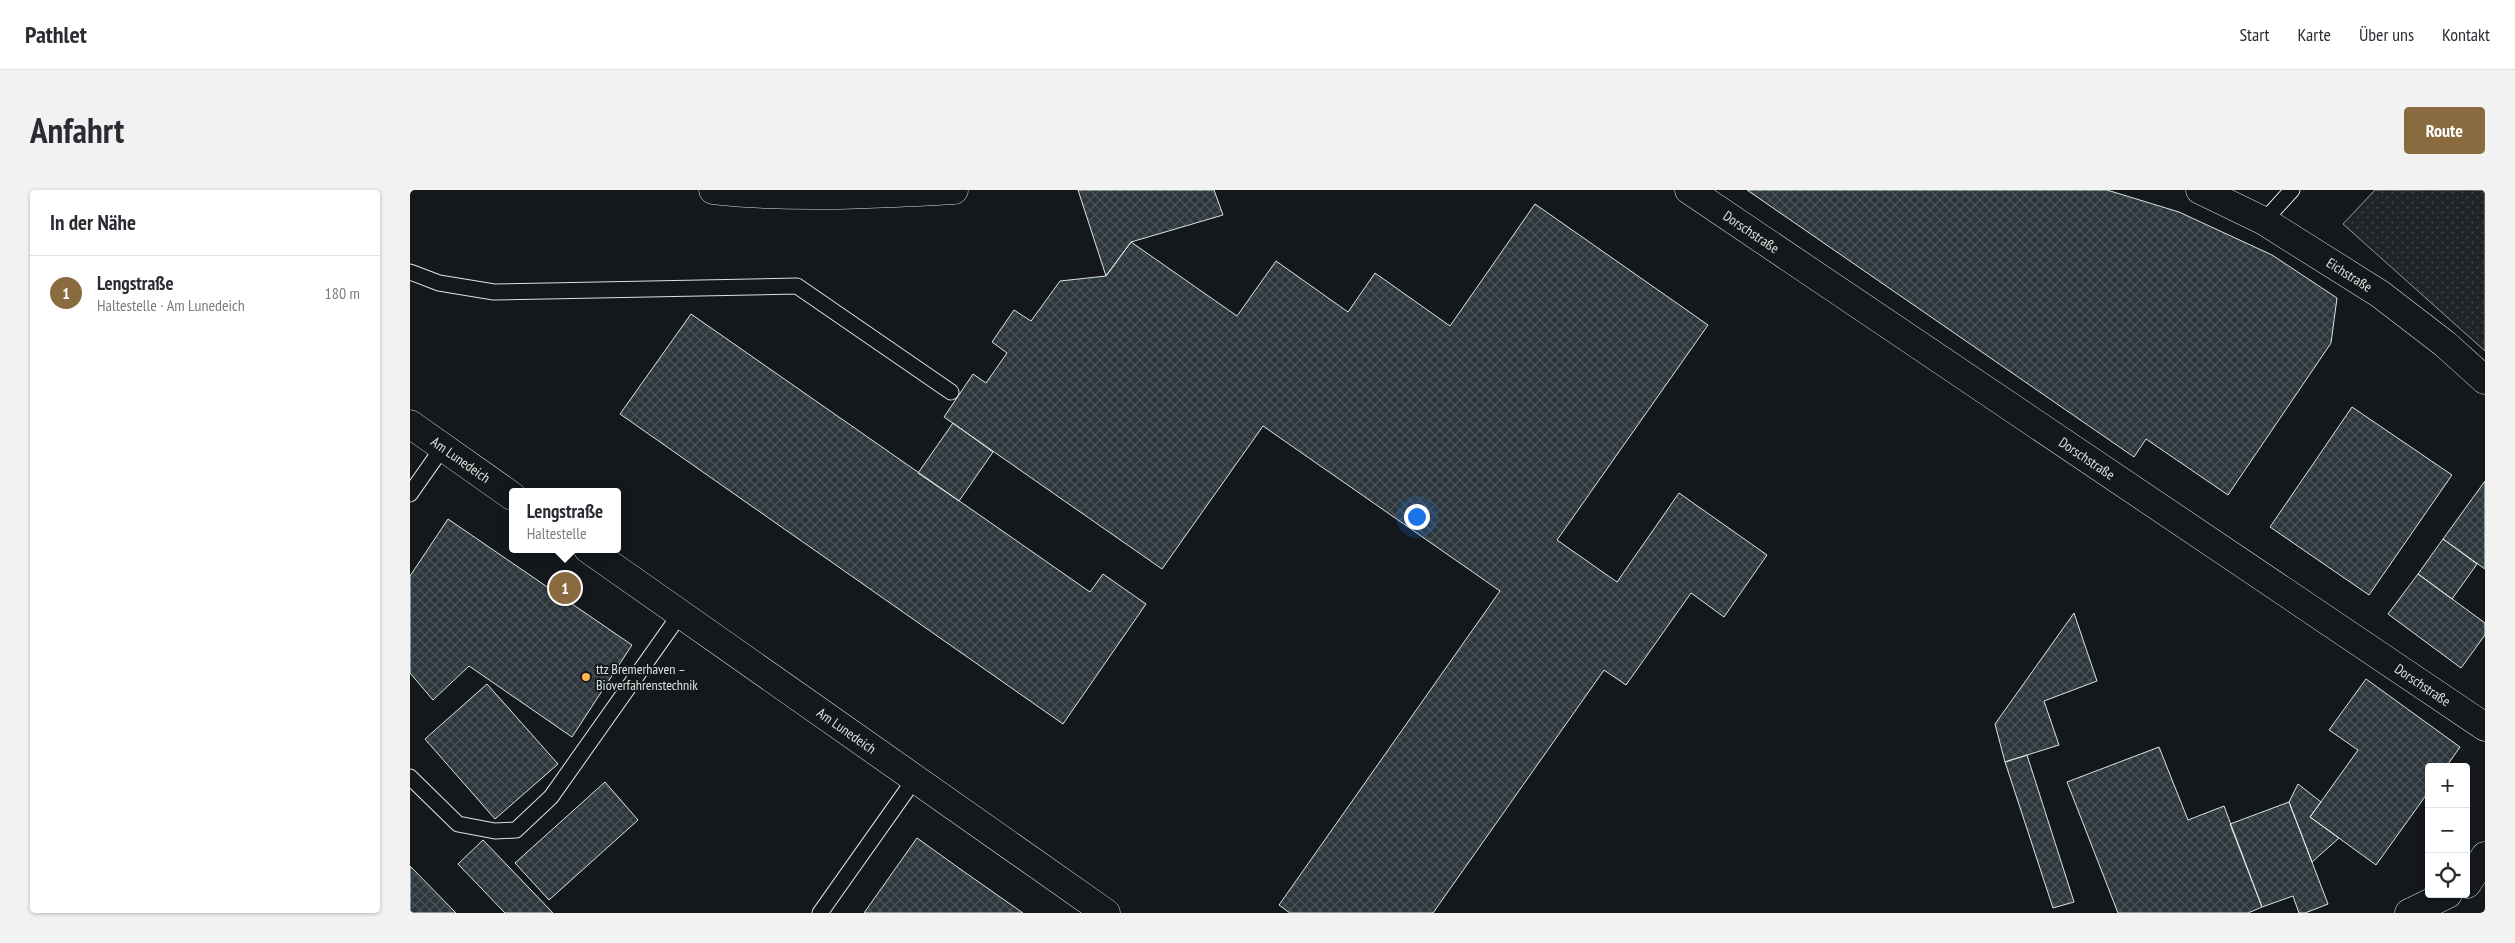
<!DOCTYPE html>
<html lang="de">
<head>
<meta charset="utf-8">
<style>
  :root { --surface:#fff; --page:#f2f2f3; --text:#2b2b33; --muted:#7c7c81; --line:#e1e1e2; --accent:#8a6a3f }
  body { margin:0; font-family:"PT Sans Narrow",sans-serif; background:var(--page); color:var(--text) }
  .controls { position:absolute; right:15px; bottom:15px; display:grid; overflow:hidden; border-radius:5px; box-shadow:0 1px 4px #0004 }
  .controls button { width:45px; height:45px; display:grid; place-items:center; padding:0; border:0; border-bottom:1px solid var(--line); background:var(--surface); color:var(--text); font:25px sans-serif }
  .you { position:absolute; left:1006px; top:326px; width:18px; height:18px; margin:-12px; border:4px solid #fff; border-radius:50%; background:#1a73e8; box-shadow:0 0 0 8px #1a73e833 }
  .badge { display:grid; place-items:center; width:32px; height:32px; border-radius:50%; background:var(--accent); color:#fff; font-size:16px; font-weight:700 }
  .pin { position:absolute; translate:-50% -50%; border:2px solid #fff; box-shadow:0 1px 5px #0006 }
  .popup { position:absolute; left:99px; top:298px; width:112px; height:65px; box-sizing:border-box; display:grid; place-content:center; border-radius:5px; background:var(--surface); filter:drop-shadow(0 1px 4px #0005); font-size:16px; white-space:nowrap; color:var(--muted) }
  .popup b { font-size:19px; color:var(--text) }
  .popup::after { content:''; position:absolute; left:50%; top:100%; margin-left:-10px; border:10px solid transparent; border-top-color:var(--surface) }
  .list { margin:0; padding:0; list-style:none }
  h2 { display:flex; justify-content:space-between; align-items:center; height:65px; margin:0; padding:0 20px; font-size:21px }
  h2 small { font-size:16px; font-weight:400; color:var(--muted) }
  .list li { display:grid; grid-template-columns:32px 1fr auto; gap:15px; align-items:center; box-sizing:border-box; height:75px; padding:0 20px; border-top:1px solid var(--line) }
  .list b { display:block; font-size:19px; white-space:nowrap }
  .list p { margin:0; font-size:16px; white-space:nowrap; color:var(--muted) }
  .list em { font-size:16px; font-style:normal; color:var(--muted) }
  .icon { flex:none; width:28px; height:28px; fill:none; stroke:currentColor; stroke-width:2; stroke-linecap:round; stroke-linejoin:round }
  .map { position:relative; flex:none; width:2075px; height:723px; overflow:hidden; border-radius:5px }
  header { display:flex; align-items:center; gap:30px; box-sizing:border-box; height:70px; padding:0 25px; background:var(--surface); border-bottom:1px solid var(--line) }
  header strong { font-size:24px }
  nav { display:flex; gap:28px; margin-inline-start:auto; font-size:18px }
  .intro { display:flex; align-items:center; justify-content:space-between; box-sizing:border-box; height:120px; padding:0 30px }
  h1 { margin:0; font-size:35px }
  .button { padding:12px 22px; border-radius:5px; background:var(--accent); color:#fff; font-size:18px; font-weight:700 }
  main { display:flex; gap:30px; padding:0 30px }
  aside { flex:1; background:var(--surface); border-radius:5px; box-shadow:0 1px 4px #0004 }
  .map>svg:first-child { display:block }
  .grass { fill:url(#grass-dots); stroke:#939e99 }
  .building { fill:url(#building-cross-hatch); stroke:#d8e6dc }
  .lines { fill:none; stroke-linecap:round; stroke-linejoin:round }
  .service-casing { stroke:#d8e6dc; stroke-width:17 }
  .minor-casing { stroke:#d8e6dc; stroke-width:29 }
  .tertiary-casing { stroke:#d8e6dc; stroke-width:29 }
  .service { stroke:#14181c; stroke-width:15 }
  .minor { stroke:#14181c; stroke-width:28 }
  .tertiary { stroke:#14181c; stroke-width:28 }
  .poi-dot { fill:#ffb74d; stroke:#14181c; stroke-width:2 }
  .labels { text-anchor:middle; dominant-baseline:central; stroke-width:4; stroke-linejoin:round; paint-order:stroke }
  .street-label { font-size:14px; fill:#d8e6dc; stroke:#14181c }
  .poi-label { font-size:14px; fill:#d8e6dc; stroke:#14181c; text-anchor:start }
</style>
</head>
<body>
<header>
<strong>Pathlet</strong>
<nav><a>Start</a><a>Karte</a><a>Über uns</a><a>Kontakt</a></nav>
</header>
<div class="intro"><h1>Anfahrt</h1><a class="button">Route</a></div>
<main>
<aside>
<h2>In der Nähe<small></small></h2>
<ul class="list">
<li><span class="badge">1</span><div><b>Lengstraße</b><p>Haltestelle · Am Lunedeich</p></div><em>180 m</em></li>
</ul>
</aside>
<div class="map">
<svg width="2075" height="723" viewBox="0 0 2075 723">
  <defs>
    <pattern id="grass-dots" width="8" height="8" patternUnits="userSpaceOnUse" patternTransform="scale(1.25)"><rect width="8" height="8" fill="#202428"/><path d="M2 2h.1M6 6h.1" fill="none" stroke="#404447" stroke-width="1.8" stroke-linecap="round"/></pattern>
    <pattern id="building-cross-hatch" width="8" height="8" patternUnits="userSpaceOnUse" patternTransform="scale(1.25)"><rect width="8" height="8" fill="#2c363c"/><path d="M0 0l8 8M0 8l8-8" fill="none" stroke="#4a5358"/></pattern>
  </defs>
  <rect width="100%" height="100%" fill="#14181c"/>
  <path class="grass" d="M1965,0h110v161l-142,-127z"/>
  <path class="building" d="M668,0h136l9,25 -92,27 -25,34z
    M1337,0h360l72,22 93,43 65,43 -6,45 -103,152 -82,-56 -12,18z
    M1125,14l173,121 -151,215 60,42 62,-89 88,62 -43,62 -33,-24 -65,92 -22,-15 -171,243h-143l-11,-8 221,-314 -237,-165 -101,143 -218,-152 29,-43 13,9 21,-30 -15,-11 22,-32 17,11 29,-40 46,-5 25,-34 106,74 39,-55 72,51 27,-39 75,53z
    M281,124l399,278 13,-18 43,30 -83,120 -443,-310z
    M1942,217l100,68 -83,120 -99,-68z
    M543,233l40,29 -34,49 -41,-28z
    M2075,291v88l-42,-30z
    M38,329l184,126 -60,92 -103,-71 -36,34 -23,-27v-97z
    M2033,349l34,25 -25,35 -34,-25z
    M2008,384l67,49v12l-24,33 -73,-54z
    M1664,423l23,68 -53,20 15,44 -54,17 -10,-38z
    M1956,489l94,68 -14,20h-17v24l-53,74 -66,-48 48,-67 -29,-20z
    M77,494l71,80 -63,55 -70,-80z
    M1749,557l29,73 36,-14 38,101 -14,6h-130l-51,-131z
    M1617,565l47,147 -21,6 -48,-146z
    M195,592l33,38 -89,80 -34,-37z
    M1888,594l23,18 -11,15 29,21 -27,24 -23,-60z
    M1879,612l39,102 -23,9h-6l-6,-17 -31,11 -32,-83z
    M507,648l46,33 60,42h-159z
    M73,650l70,73h-48l-47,-49z
    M0,676l46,47h-46z"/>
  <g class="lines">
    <g class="service-casing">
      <path id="service" d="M1854,31l28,-31
        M0,82l29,11 55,9 303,-6 154,106
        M0,304l33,-47
        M0,587l48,47 37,7 21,-1 35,-33 130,-184
        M410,723l94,-133"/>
    </g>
    <g class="minor-casing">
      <g id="minor">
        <path d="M303,0c79,9 162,4 241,0"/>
        <path id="s1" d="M1279,0l796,537"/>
        <path id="s2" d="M1790,0l64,31 116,73 65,50 40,36"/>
        <path d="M2057,694l18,-28"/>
        <path d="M1999,723l39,-19"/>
      </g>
    </g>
    <g class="tertiary-casing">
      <g id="tertiary">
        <path id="s3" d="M0,234l102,72"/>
        <path id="s4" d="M178,359l518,364"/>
      </g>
    </g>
    <use href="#service" class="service"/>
    <use href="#minor" class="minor"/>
    <use href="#tertiary" class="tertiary"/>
  </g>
  <circle class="poi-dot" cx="176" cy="487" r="5"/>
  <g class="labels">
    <g class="street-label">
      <text stroke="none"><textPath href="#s1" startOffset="75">Dorschstraße</textPath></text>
      <text stroke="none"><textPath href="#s2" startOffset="172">Eichstraße</textPath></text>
      <text stroke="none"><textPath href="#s1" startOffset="480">Dorschstraße</textPath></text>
      <text stroke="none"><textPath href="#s3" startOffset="62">Am Lunedeich</textPath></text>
      <text stroke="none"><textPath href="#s1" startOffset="885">Dorschstraße</textPath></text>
      <text stroke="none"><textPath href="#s4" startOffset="316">Am Lunedeich</textPath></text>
    </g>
    <g class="poi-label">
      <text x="186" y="479">ttz Bremerhaven –<tspan x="186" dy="16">Bioverfahrenstechnik</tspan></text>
    </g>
  </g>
</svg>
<div class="controls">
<button>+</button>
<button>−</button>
<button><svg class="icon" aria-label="locate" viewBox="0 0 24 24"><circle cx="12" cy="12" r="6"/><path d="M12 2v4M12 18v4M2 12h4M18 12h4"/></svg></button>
</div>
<div class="you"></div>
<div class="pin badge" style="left:155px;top:398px">1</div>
<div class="popup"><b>Lengstraße</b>Haltestelle</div>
</div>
</main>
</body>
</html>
